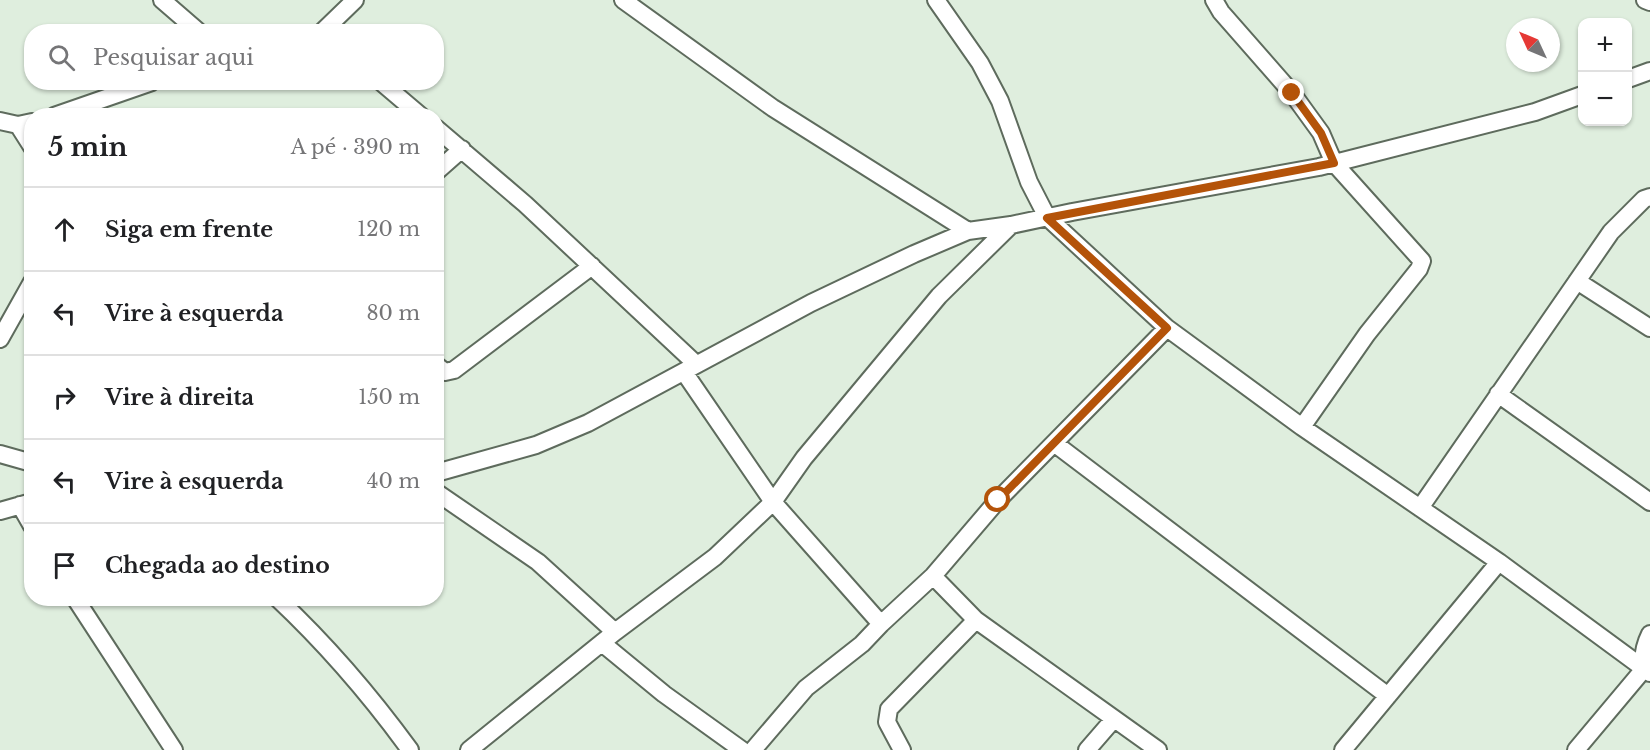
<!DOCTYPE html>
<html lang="pt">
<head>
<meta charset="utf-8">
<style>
  :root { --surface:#fff; --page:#f2f2f2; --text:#202124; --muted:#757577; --line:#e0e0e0 }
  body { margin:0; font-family:"Libre Baskerville",serif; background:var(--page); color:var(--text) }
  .controls { position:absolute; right:18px; top:18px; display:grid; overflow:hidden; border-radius:12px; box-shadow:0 2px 4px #0004 }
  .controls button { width:54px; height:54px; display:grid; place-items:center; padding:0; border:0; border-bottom:2px solid var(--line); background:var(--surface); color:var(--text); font:30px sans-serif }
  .compass { position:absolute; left:1506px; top:18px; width:54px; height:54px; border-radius:50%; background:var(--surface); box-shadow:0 2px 4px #0004; rotate:314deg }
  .stop { position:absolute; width:18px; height:18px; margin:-14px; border:4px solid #b45309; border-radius:50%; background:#fff }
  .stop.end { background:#b45309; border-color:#fff; box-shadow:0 2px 6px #0008 }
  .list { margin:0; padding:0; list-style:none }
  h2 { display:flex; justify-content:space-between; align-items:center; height:78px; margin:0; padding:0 24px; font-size:26px }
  h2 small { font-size:20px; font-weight:400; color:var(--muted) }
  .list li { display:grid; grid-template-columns:39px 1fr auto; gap:18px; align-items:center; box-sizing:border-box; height:84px; padding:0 24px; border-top:2px solid var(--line) }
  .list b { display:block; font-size:22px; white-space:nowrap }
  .list em { font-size:20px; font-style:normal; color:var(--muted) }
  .icon { flex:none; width:33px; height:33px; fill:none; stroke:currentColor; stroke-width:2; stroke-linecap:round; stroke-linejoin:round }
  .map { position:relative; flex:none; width:1650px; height:750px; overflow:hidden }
  .search { position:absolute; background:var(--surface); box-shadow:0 2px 4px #0004; left:24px; top:24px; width:420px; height:66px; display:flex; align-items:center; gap:15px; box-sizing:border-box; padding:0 21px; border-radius:24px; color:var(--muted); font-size:22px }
  .panel { position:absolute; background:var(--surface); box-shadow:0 2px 4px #0004; left:24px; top:108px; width:420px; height:498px; border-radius:24px }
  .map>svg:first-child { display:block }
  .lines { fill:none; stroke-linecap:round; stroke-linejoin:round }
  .minor-casing { stroke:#5e6b5d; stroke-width:20 }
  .minor { stroke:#fff; stroke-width:16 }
  .route { stroke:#b45309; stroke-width:8 }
</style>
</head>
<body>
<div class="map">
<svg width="1650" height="750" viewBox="0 0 1650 750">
  <rect width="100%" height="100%" fill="#dfeede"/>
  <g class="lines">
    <g class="minor-casing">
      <path id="minor" d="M162,0l37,32
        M623,0l150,108 195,123
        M936,0l44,63 20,38 29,81 18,35 120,111 135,99 197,135 151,111
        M1214,0l7,12 71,81 29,40 13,30 88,98 -3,8 -52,65 -65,93
        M1645,0l5,2
        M322,32l33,-32
        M1628,79l22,-8
        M381,82l40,34
        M54,116l98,-34
        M0,121l18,4 14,-3
        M18,125l14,22
        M436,128l89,76 171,160
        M436,172l26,-23
        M1577,281l73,47
        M0,339l32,-57
        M436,365l9,7 9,-2 138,-104
        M684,372l89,130 108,122
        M1498,394l152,108
        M1054,443l334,253
        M0,454l32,9
        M436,473l100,-28 52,-22 223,-120 103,-49 54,-23 43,-6 61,-13 247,-45 216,-55 47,-17
        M436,492l102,70 77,70
        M20,505l12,21
        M1420,508l191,-276 33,-33 6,-2
        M0,511l32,-9
        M933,576l43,44 182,130
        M75,598l99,152
        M277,598c50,47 93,97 133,152
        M602,643l62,51 78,56
        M469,750l146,-118 100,-75 58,-55 31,-44 135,-162 72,-71
        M753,750l53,-62 56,-44 19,-20 52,-48 65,-76 169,-172
        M902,750l-15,-28 2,-13 87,-89
        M1087,750l26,-30
        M1343,750l156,-188
        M1576,750l68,-81c-2,-13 0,-23 6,-35"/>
    </g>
    <use href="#minor" class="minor"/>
  </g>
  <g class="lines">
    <path class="route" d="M998,500l169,-172 -120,-110 287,-55 -13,-30 -29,-40"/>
  </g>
</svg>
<div class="controls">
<button>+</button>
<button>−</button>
</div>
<svg class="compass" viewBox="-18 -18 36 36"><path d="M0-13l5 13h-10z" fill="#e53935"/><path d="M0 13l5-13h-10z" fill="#757577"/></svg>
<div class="stop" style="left:998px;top:500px"></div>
<div class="stop end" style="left:1292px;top:93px"></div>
<div class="search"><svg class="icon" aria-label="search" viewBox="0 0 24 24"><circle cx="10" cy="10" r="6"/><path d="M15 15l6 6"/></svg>Pesquisar aqui</div>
<section class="panel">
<h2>5 min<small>A pé · 390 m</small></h2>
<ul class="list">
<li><svg class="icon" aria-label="ahead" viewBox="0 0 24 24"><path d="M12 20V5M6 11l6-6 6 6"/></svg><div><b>Siga em frente</b></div><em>120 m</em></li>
<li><svg class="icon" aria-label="left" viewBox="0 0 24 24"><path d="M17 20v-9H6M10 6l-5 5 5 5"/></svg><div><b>Vire à esquerda</b></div><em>80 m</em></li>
<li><svg class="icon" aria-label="right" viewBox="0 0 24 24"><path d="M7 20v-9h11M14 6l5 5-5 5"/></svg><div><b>Vire à direita</b></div><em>150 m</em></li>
<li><svg class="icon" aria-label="left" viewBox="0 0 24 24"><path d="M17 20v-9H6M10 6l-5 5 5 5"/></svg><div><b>Vire à esquerda</b></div><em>40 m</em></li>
<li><svg class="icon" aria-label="arrive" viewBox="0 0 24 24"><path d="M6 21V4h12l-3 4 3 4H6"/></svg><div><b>Chegada ao destino</b></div></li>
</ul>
</section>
</div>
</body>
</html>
